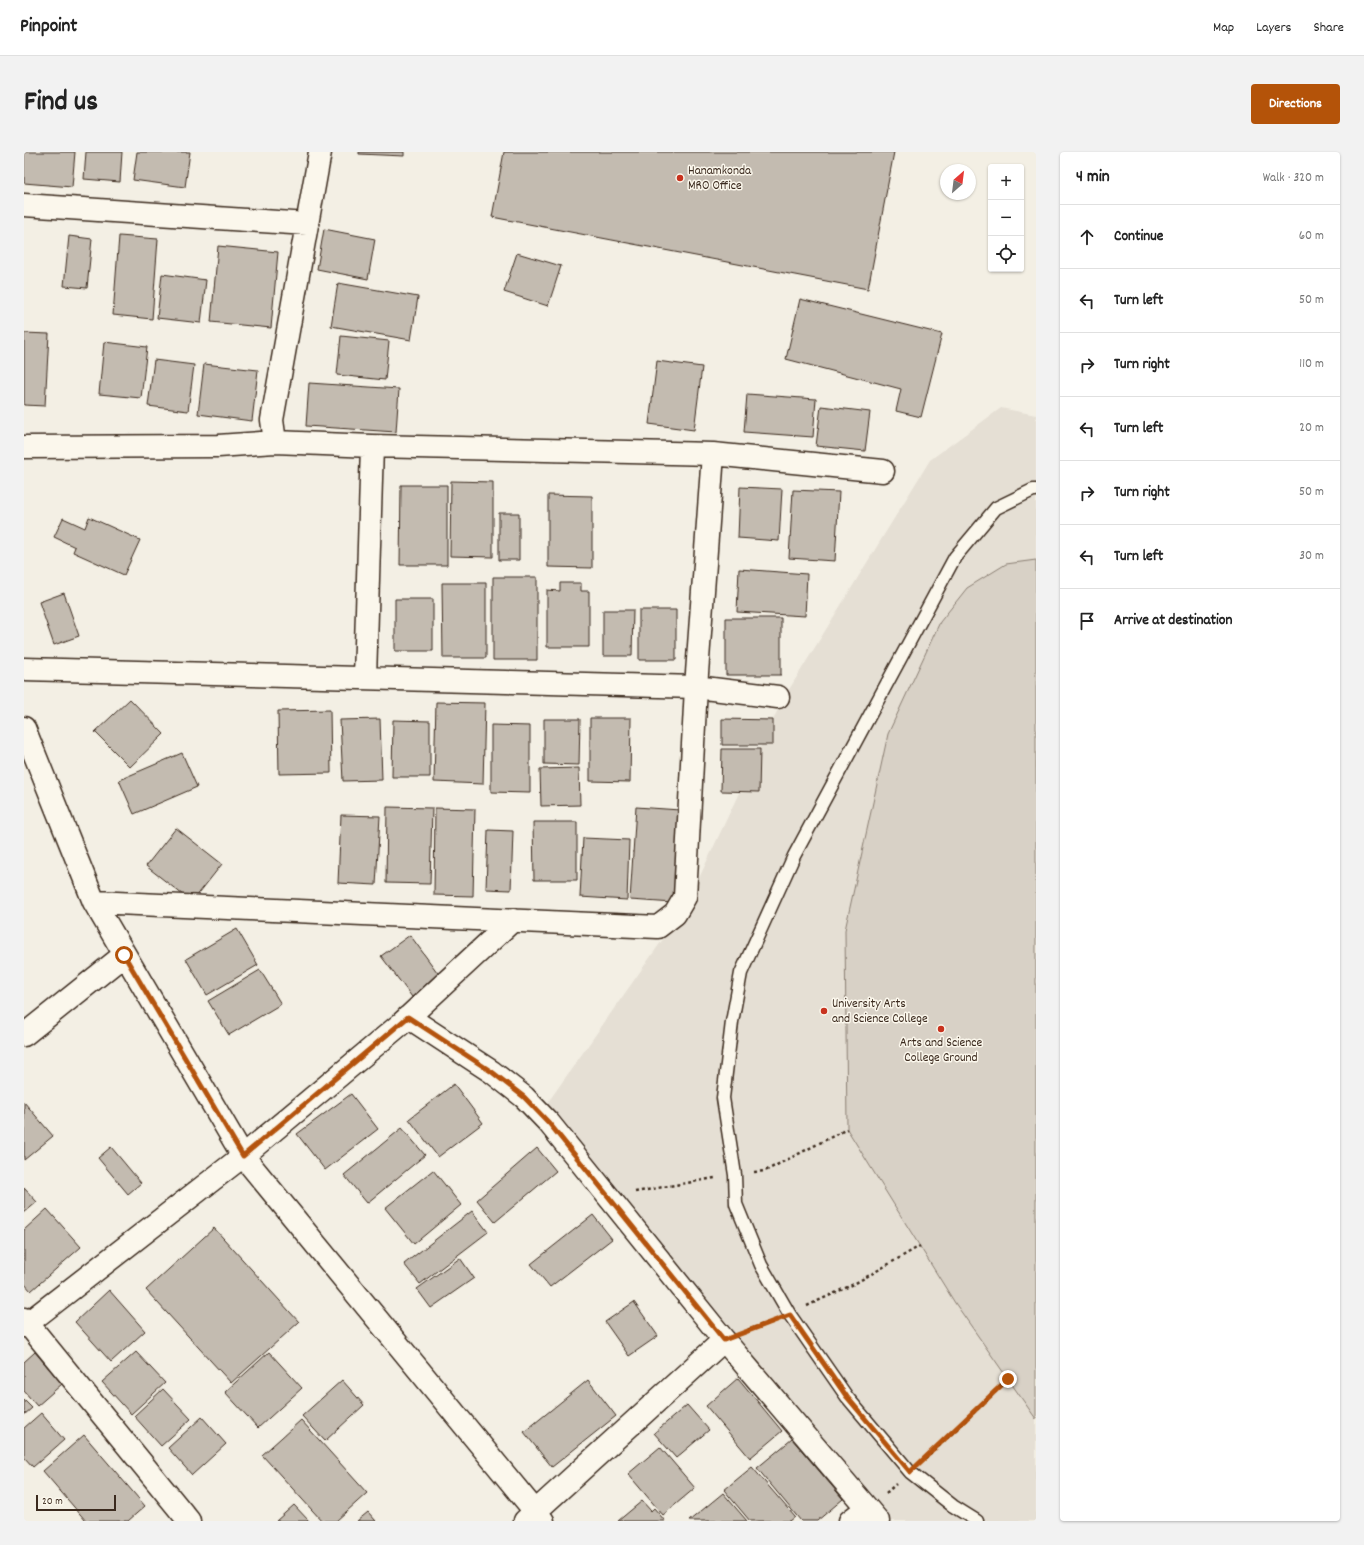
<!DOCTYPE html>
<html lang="en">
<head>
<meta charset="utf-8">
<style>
  :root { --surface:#fff; --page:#f2f2f2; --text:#222; --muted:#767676; --line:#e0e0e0; --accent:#b45309 }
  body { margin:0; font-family:Dekko,sans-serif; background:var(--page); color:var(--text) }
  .controls { position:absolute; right:12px; top:12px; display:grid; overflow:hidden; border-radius:4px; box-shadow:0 1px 3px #0004 }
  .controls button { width:36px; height:36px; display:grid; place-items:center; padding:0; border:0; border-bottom:1px solid var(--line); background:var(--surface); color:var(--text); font:20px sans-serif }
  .compass { position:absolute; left:916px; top:12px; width:36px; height:36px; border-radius:50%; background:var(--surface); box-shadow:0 1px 3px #0004; rotate:28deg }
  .scale { position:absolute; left:12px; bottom:10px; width:80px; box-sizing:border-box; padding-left:4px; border:2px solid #3b2a1e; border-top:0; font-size:11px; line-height:14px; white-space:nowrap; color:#3b2a1e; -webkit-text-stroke:3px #fbf7ec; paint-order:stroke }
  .stop { position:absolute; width:12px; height:12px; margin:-9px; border:3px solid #b45309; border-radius:50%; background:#fff }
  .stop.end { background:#b45309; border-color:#fff; box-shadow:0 1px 4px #0008 }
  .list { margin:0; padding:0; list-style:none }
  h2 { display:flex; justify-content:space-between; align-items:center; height:52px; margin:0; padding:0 16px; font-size:17px }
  h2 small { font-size:13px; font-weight:400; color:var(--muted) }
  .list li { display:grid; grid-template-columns:26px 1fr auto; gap:12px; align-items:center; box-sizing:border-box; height:64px; padding:0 16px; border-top:1px solid var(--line) }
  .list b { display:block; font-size:15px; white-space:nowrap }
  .list em { font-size:13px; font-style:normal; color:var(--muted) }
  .icon { flex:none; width:22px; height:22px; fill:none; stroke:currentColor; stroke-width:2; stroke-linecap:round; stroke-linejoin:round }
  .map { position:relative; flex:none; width:1012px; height:1369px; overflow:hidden; border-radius:4px }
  header { display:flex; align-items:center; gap:24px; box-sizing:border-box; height:56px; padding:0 20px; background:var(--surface); border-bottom:1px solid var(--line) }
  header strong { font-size:19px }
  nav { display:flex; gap:22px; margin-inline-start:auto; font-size:14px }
  .intro { display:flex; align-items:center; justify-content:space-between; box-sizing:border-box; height:96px; padding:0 24px }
  h1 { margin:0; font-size:28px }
  .button { padding:10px 18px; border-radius:4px; background:var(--accent); color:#fff; font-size:14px; font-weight:700 }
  main { display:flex; gap:24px; padding:0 24px }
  aside { flex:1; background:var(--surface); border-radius:4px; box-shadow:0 1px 3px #0004 }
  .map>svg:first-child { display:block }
  .built { fill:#e5dfd4 }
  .green { fill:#d8d1c6; stroke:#8a7e72 }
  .building { fill:#c3bbb0; stroke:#3b2a1e }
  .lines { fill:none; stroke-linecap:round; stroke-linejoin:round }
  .service-casing { stroke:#3b2a1e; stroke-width:15 }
  .minor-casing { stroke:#3b2a1e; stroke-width:25 }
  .path { stroke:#3b2a1e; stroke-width:2.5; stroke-dasharray:3 3; stroke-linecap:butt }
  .service { stroke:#fbf7ec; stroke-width:12 }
  .minor { stroke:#fbf7ec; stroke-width:22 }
  .route { stroke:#b45309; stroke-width:5 }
  .poi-dot { fill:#c8321e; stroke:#fbf7ec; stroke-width:1.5 }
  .labels { text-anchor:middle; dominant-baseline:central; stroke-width:3; stroke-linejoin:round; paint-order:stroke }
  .poi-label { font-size:13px; fill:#3b2a1e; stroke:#fbf7ec; text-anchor:start }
</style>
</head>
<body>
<header>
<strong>Pinpoint</strong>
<nav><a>Map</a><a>Layers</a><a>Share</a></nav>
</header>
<div class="intro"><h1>Find us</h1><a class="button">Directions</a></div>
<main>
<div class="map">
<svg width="1012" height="1369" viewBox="0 0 1012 1369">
  <rect width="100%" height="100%" fill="#f3efe4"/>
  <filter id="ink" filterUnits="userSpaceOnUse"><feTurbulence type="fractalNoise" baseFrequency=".025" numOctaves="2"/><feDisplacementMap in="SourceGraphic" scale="8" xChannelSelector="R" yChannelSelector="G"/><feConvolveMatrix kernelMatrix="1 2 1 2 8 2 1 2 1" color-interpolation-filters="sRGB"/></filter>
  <g filter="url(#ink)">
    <path class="built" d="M977,256l35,7v1106h-157l-12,-13 -132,-173 -119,-142 -77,-78 146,-207 97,-207 148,-241z"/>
    <path class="green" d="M1012,408v859l-81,-116 -108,-174 -2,-199 43,-196 52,-112 27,-34 39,-24z"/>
    <path class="building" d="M0,0h51l-3,35 -48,-4z
      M62,0h36l-2,30 -36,-3z
      M113,0h53l-5,35 -52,-7z
      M335,0h45v4l-45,-2z
      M480,0h390l-26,137 -376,-72z
      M300,77l51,10 -7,40 -51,-10z
      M45,84l23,3 -5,49 -23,-2z
      M95,84l39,3 -6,80 -39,-4z
      M194,94l60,6 -7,76 -60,-6z
      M493,101l44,13 -13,40 -44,-14z
      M138,122l44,6 -5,43 -44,-5z
      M314,131l80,14 -7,43 -80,-14z
      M776,147l142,35 -21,83 -25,-6 5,-22 -115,-30z
      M0,181l25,1 -4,72 -21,-1z
      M317,184l48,5 -4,39 -48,-5z
      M80,190l43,5 -6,51 -42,-4z
      M130,208l40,5 -6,46 -40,-5z
      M633,209l45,6 -8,63 -45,-6z
      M180,212l54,6 -6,51 -54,-7z
      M285,231l90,6 -3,43 -90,-6z
      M723,242l69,5 -3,38 -69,-5z
      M797,254l49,6 -5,39 -49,-5z
      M427,329l42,1v75l-43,-1z
      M377,333h46v80h-47z
      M716,335l42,2 -3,52 -41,-3z
      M769,338l46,2 -4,69 -46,-3z
      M524,343l44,1v72l-44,-1z
      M475,361h20v47h-20z
      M65,365l51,23 -16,35 -51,-23 2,-5 -21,-10 9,-19 22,10z
      M715,417l68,5 -2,42 -68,-4z
      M469,425h44v83h-44z
      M418,431h44v75h-43z
      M536,431h21v8h8v56h-42v-57l13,1z
      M40,441l15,43 -25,9 -15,-43z
      M371,447h38v52h-38z
      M579,458h30l-1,46h-29z
      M615,458h37v50h-37z
      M702,466h55v57h-55z
      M106,547l34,35 -34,33 -35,-35z
      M412,550l49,1 -2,81 -49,-2z
      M306,558l1,63 -52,1 -1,-63z
      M566,566h41l-1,64 -40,-1z
      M356,567l2,61 -39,1 -3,-61z
      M520,567h36l-1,46 -35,-1z
      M698,567l51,1v25h-51z
      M369,568l37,1v56h-38z
      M467,573l39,1v67l-39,-1z
      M698,597h38l-1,43 -38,-1z
      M158,601l15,34 -63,27 -15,-34z
      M555,616l1,37 -39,1 -1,-37z
      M363,655l45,1 -2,76 -44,-1z
      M612,655l44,3 -6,93 -44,-3z
      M411,656l40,1 -2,87 -39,-1z
      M317,663l39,1 -4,69 -38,-2z
      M509,670h44v58h-43z
      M152,676l46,36 -30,38 -46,-36z
      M464,678l25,1 -2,59 -25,-1z
      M559,686l46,2 -2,60 -47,-3z
      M213,777l21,36 -51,30 -21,-36z
      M386,783l30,41 -28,21 -31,-41z
      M236,818l21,34 -52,31 -21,-34z
      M430,932l29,39 -45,34 -29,-38z
      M327,942l27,35 -53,41 -28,-36z
      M0,950l29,34 -29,24z
      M378,976l23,27 -58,48 -23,-28z
      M87,995l30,36 -13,11 -30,-36z
      M513,996l19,23 -61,51 -18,-22z
      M409,1018l28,35 -47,39 -29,-36z
      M0,1036l13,14 -13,11z
      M23,1057l34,38 -50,44 -7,-8v-53z
      M448,1059l16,21 -68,52 -16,-20z
      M569,1063l19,24 -62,48 -19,-23z
      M190,1076l85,94 -68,61 -85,-93z
      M436,1106l14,20 -43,30 -14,-19z
      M85,1138l36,41 -34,31 -36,-40z
      M610,1150l24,34 -29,20 -24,-34z
      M11,1200l27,32 -25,22 -13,-15v-29z
      M112,1200l29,31 -34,31 -29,-32z
      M245,1200l33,36 -44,40 -33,-36z
      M714,1226l44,53 -32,27 -44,-52z
      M318,1228l22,25 -39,36 -23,-25z
      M564,1228l28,36 -64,51 -28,-35z
      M139,1237l28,30 -30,27 -27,-30z
      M0,1248l8,8 -8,7z
      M663,1253l22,25 -33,28 -22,-25z
      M17,1261l23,27 -31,27 -9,-10v-29z
      M178,1265l24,27 -34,31 -24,-27z
      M277,1268l66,73 -31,28h-14l-60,-66z
      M60,1283l61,71 -17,15h-42l-43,-50z
      M768,1287l51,60 -26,22h-16l-44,-53z
      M636,1295l35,41 -32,27 -35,-41z
      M728,1315l43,50 -5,4h-40l-26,-31z
      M699,1341l24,28h-58z
      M618,1349l9,10 3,-3 11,13h-47z
      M270,1353l15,16h-33z
      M344,1360l8,9h-19z"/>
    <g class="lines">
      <g class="service-casing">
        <path id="service" d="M953,1369l-24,-15 -43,-34 -63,-75 -57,-82 -29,-50 -25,-61 -1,-29 -12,-77 9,-76 9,-49 53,-117 161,-299 41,-49 37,-18h3"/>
      </g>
      <g class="minor-casing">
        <path id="minor" d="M0,53l283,19
          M251,290l-3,-22 48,-268
          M0,295l194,-1 57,-4 97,4 341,8 170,17
          M0,517l672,18 82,10
          M341,526l7,-232
          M0,576l70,174 149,254 300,365
          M70,750l564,25 17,-13 10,-17 11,-210 17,-233
          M384,865l84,55 32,25 25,26 175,217 154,181
          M0,883l100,-80
          M0,1167l165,202
          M0,1174l219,-170 159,-133 111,-103
          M501,1369l199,-181
          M826,1369l17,-13"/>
      </g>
      <path class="path" d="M730,1020l11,-1 82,-42
        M611,1040l80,-14
        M783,1154l47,-22 66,-38
        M724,1178l24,-8
        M901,1307l83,-80
        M862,1341l10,-9"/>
      <use href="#service" class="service"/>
      <use href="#minor" class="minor"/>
    </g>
  </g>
  <g class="lines" filter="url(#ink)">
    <path class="route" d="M100,803l119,201 165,-139 84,55 32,25 25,26 175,217 66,-25 57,82 63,75 98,-93"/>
  </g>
  <g class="poi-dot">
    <circle cx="656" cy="26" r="4"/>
    <circle cx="800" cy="859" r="4"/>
    <circle cx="917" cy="877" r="4"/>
  </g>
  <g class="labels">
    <g class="poi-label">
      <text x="664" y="19">Hanamkonda<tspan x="664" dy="15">MRO Office</tspan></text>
      <text x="808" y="852">University Arts<tspan x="808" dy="15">and Science College</tspan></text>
      <text x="917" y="891" text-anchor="middle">Arts and Science<tspan x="917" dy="15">College Ground</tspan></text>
    </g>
  </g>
</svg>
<div class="controls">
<button>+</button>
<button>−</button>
<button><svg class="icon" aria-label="locate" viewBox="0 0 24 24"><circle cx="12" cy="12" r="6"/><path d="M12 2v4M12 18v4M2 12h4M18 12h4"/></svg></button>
</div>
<svg class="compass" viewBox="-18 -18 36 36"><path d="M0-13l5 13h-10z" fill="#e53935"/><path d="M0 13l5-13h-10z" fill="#767676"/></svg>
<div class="scale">20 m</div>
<div class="stop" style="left:100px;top:803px"></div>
<div class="stop end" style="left:984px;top:1227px"></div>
</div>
<aside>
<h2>4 min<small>Walk · 320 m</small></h2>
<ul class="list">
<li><svg class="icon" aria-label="ahead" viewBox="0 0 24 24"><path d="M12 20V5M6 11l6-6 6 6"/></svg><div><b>Continue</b></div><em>60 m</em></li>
<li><svg class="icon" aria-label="left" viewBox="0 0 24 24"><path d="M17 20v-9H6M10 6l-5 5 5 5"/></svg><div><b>Turn left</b></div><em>50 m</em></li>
<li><svg class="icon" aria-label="right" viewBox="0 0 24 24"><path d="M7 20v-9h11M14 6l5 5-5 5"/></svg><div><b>Turn right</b></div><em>110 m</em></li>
<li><svg class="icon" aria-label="left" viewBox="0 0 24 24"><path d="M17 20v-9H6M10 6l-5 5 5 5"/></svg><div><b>Turn left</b></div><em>20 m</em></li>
<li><svg class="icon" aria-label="right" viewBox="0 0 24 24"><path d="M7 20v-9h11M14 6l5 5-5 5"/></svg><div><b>Turn right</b></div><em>50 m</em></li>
<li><svg class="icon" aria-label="left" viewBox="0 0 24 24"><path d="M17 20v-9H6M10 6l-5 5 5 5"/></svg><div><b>Turn left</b></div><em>30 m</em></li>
<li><svg class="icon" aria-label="arrive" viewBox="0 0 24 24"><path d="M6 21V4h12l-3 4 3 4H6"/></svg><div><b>Arrive at destination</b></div></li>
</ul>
</aside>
</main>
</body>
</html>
